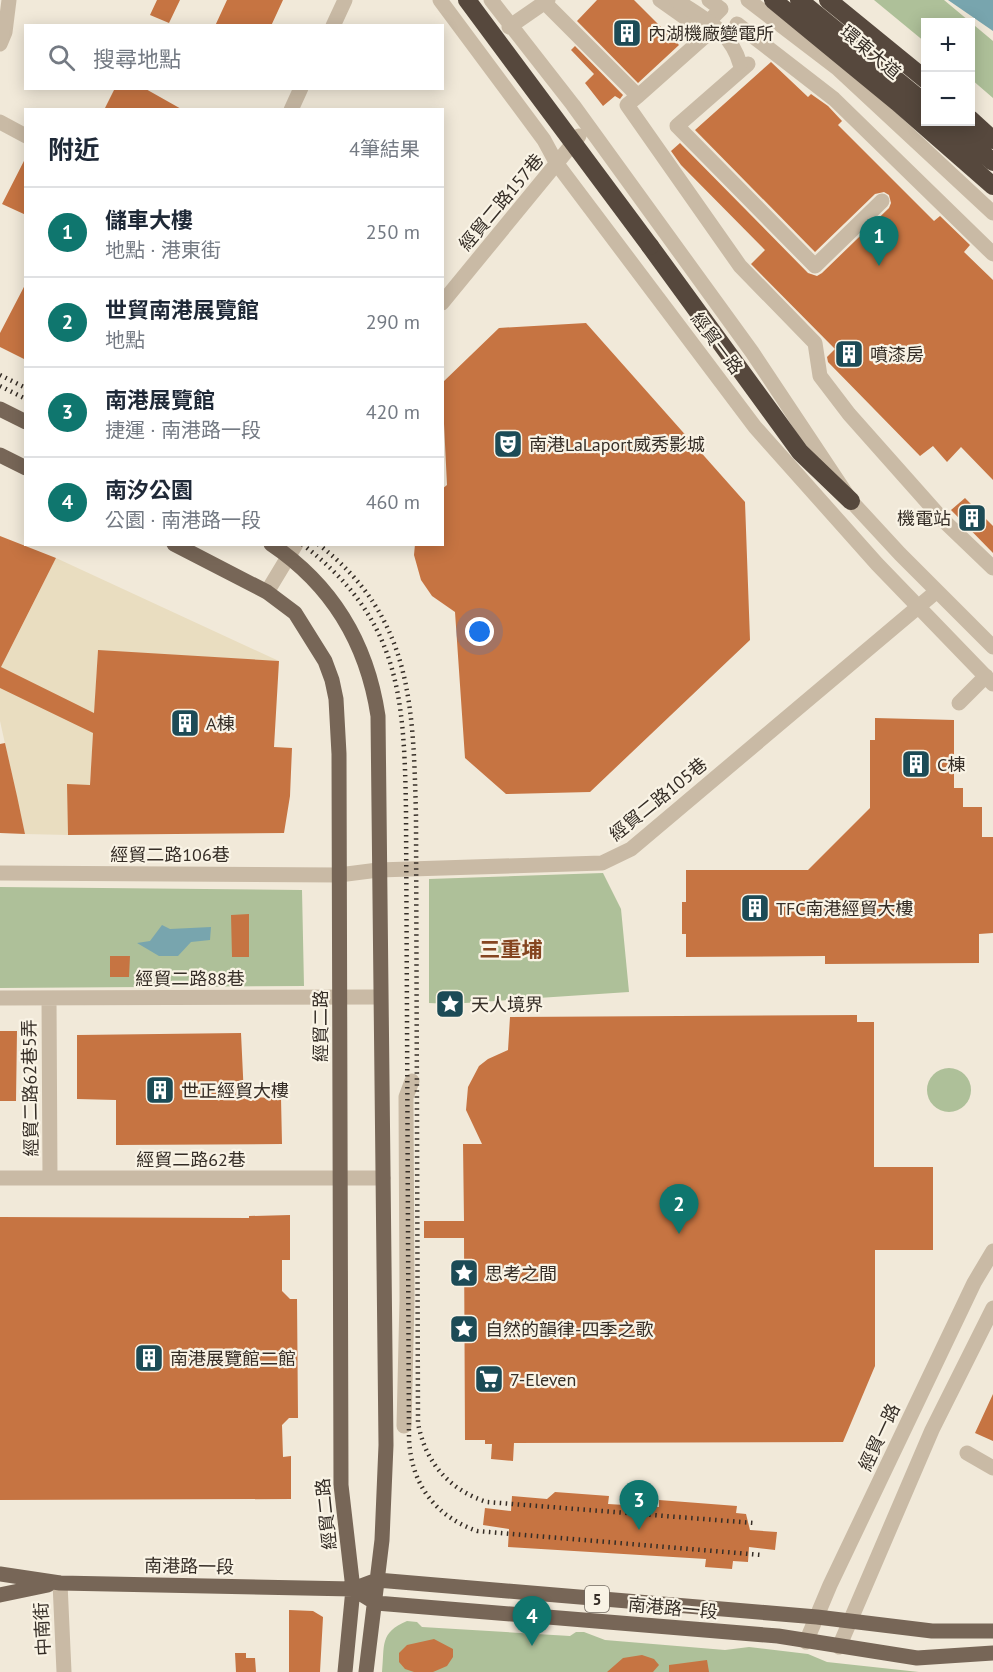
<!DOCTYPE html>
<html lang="zh-TW">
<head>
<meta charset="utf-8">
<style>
  :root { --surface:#fff; --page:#f6f6f7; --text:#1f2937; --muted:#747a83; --line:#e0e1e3; --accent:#0f766e }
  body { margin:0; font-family:"PT Sans","Noto Sans TC",sans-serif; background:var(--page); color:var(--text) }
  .controls { position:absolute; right:18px; top:18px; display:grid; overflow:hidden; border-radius:0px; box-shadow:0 3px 15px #0003 }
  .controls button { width:54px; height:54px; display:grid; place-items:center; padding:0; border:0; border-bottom:2px solid var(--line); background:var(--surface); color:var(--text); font:30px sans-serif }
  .you { position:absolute; left:480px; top:632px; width:21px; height:21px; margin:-15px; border:4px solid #fff; border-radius:50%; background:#1a73e8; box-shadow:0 0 0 9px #1a73e833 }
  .badge { display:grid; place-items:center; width:39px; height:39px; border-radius:50%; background:var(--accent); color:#fff; font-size:20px; font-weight:700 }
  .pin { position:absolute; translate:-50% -50px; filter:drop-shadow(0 2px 3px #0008) }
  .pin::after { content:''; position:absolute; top:32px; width:21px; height:18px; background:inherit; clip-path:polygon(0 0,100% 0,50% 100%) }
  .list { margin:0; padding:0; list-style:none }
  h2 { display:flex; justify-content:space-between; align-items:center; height:78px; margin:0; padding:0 24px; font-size:26px }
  h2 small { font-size:20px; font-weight:400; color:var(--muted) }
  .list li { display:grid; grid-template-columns:39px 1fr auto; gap:18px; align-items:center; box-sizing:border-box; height:90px; padding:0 24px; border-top:2px solid var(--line) }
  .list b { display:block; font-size:22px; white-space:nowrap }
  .list p { margin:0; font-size:20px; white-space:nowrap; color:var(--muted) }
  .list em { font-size:20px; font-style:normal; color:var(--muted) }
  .icon { flex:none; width:33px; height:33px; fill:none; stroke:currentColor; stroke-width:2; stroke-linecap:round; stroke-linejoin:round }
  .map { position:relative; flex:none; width:993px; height:1672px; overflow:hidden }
  .search { position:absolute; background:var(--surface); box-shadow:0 3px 15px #0003; left:24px; top:24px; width:420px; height:66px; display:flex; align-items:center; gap:15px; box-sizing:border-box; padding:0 21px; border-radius:0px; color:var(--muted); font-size:22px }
  .panel { position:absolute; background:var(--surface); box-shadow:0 3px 15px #0003; left:24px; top:108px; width:420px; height:438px; border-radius:0px }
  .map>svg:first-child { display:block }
  .green { fill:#aec099 }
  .plaza { fill:#e9ddc0 }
  .water { fill:#78a5ae }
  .building { fill:#c67442 }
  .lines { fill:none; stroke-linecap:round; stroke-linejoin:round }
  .minor { stroke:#c9baa5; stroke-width:15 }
  .major { stroke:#776657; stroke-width:15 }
  .highway { stroke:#56483d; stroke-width:18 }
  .rail { stroke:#352d26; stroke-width:4.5; stroke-dasharray:1.5 4.5; stroke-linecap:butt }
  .minor-bridge { stroke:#c9baa5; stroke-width:15 }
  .highway-bridge { stroke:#56483d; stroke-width:18 }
  .labels { text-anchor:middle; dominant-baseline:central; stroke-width:4.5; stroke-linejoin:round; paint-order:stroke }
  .shield { fill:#f9f3e5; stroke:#70685f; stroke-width:1.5 }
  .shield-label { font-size:16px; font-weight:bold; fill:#352d26 }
  .poi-label { font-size:18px; fill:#352d26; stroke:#f9f3e5; text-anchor:start }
  .street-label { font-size:18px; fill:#352d26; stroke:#f9f3e5 }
  .quarter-label { font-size:21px; font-weight:bold; fill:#844520; stroke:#f9f3e5 }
</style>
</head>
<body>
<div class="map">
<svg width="993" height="1672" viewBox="0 0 993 1672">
  <rect width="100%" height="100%" fill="#f1e9d9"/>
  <path class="green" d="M874,0h70l49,41v57l-22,-19 -1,-57h-44l-1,20z
    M603,873l18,36 8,83 -179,12 -21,-1v-124z
    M0,887l302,3 2,96 -304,2z
    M927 1090a22 22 0 1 1 44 0a22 22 0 1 1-44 0Z
    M407,1621l10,1 5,5 148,9 6,-4h8l21,8 120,10 24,-3 59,7 19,8 92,10h-537c3,-27 -3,-39 25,-51z"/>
  <path class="plaza" d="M56,558l223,103 -181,-10 -8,134h-22v50l-43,-1 -25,-113v-52z"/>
  <path class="water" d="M948,0h45v31z
    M162,925l8,4 41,-2 -1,13 -19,2 -13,14h-19l-22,-13 13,-2z"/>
  <path class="building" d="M157,0h23l-11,23 -19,-8z
    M227,0h56l-12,26h-56z
    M597,0h37l45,45 -41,38 -61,-62z
    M575,46l48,49 -3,4 -5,-3 -12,10 -18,-23 9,-9 -23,-24z
    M771,62l37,35 3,-3 17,12 14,15 -4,4 96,96 6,-5 30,29 -6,7 29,28v200l-32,-33 -14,15 -14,-16 -13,10 -92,-94 -1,-5 8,-8 -84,-85 14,-14 -84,-85 -10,-14 9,-8 128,130 9,3 5,-3 67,-65 2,-5 -2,-8 -5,-3 -9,2 -60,58 -120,-122z
    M115,88h29l39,22h-79z
    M26,157v58l-24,-11z
    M26,283v77l-26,-13v-14z
    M586,323l159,179 5,138 -160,152 -84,2 -41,-36 -10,-146 -23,-16 -11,-16 -7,-25 1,-11h27v-55l5,-4 -5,-102 57,-55z
    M965,498l28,28v27l-42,-43z
    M0,536l56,22 -55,109 93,46 4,-63 181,11 -5,86 18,1 -2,48 -6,37 -216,2 -1,-51 23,1 3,-52 -93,-45z
    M875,718l79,2v68h9v19h19v30h11v96l-14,1v29l-154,1v-8l-139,1v-23h-4v-32h4v-32h122l62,-62v-68h5z
    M5,743l12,53 8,38 -25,-1v-89z
    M249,914v43h-17l-1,-42z
    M110,956h20l-1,21h-19z
    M857,1015v7h17v145h59v83h-58v116l-32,76 -329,1 -1,18 -22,-2 1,-15h-7v-4h-20l-1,-202h-40v-17h40l-1,-77h19l-16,-34 2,-23 11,-21 9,-7 20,-9 2,-33z
    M0,1031h17l-1,70h-16z
    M241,1033l3,64 37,1 1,46 -166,1v-45l-39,-1v-64z
    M290,1215v45h-8v31l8,8h7l1,119h-9l-7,7 1,32 8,-1v43l-291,1v-283l249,1v-2z
    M993,1394v47l-18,-8z
    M555,1492l54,4 -1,8 51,3v-7l78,6 -1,7 10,1 4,16 27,2 -2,18 -26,-3 -1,15 -15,-1 -1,8 -27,-2 1,-8 -198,-12 1,-18 -26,-4 2,-17 26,3 1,-15 35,3z
    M289,1610l24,1 10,6 -3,55h-31z
    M434,1639l19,10v8l-6,9 -14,6h-19l-9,-3 -6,-7v-9l8,-8z
    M235,1653h11v5h9l1,14h-20z
    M642,1655l12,4 5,6 -6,7h-46l16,-14z
    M707,1660l2,12h-40v-7z"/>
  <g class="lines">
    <path class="minor" d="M440,0l104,140 13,24 198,263 122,137 116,120
      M491,0l82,105 179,247 99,149 49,53 93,93
      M660,0l41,29 20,-20 -12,-9
      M748,0l89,68 156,145
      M544,2l94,94 72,-64
      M737,24l97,75 159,155
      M333,26l12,-26
      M509,27l39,-27
      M0,44l5,-12 4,-32
      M748,64l-71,62 138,140 67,-65
      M638,96l-11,9 113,161 75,77 5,33 29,38 95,107 49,47
      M291,110l10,-22
      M0,122l26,14
      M442,303l137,-167
      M267,592l29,-48
      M959,703l27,-27
      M0,873l339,2 39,-5 224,-7 29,-14 306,-258
      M0,998l380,-1
      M49,998l1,180
      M0,1178h383
      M404,1426l3,-126 -1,-203 6,-16
      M967,1453l26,15
      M60,1583l4,89
      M806,1642l24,-57 144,-302 19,-32
      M839,1647l93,-217 61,-122"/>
    <path class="major" d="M0,409l26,13
      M0,455l26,13
      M174,544l93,48 28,21 30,48 7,19 4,19 3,55 2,731 12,104 -8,83
      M271,544c61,41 96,99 107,172l8,729 -4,95 -16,132
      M0,1574l60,9 293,6 24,-9 440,37 115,14h61
      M353,1589l23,14 402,33 139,22 76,-5
      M0,1595l48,-10"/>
    <path class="highway" d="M773,0l124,102 96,84
      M799,0l127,104
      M828,0l98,80
      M970,119l23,21
      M946,122l47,40
      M650,246l150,206 51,49"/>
    <path class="rail" d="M0,375l26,13
      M0,386l26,13
      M302,544c98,75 102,152 104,266l3,629c2,45 26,77 68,92l284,24
      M318,544c95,73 95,163 98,272l2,607c7,39 31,67 69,79l267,21"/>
    <path class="minor-bridge" d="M676,0c28,19 55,31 64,64"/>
    <path class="highway-bridge" d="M467,0l183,246"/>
  </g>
  <defs>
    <g id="building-square" transform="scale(1.5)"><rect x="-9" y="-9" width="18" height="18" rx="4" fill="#1c4b56" stroke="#f9f3e5"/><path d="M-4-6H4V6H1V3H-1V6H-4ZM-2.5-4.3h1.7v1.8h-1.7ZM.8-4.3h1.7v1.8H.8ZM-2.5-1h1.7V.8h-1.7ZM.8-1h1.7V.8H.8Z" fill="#fff"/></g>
    <g id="theatre-square" transform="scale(1.5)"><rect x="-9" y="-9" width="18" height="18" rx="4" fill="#1c4b56" stroke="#f9f3e5"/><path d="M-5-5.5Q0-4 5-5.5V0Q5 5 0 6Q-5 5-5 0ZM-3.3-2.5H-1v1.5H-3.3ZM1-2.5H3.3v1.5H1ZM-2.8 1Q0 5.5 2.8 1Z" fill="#fff"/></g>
    <g id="sight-square" transform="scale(1.5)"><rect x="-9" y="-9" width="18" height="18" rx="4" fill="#1c4b56" stroke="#f9f3e5"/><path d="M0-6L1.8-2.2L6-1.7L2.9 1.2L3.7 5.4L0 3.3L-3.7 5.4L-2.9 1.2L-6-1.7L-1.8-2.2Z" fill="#fff"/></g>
    <g id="supermarket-square" transform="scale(1.5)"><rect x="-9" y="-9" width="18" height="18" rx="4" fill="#1c4b56" stroke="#f9f3e5"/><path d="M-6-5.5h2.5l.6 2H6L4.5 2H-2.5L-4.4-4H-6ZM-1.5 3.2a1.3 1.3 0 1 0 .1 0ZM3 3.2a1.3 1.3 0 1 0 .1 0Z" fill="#fff"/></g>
  </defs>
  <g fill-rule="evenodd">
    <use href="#building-square" x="627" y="33"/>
    <use href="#building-square" x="849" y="354"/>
    <use href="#theatre-square" x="508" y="444"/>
    <use href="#building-square" x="972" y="518"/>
    <use href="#building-square" x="185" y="723"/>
    <use href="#building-square" x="916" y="764"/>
    <use href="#building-square" x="755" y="908"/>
    <use href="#sight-square" x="450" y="1004"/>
    <use href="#building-square" x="160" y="1090"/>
    <use href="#sight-square" x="464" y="1273"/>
    <use href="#sight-square" x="464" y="1329"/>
    <use href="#building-square" x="149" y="1358"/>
    <use href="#supermarket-square" x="489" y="1379"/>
  </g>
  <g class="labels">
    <rect class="shield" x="585" y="1586" width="24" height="26" rx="4.5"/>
    <g class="shield-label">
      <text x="597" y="1599">5</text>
    </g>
    <g class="poi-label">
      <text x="648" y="33">內湖機廠變電所</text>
      <text x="870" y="354">噴漆房</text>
      <text x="529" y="444">南港LaLaport威秀影城</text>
      <text x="951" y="518" text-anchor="end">機電站</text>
      <text x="206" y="723">A棟</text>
      <text x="937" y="764">C棟</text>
      <text x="776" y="908">TFC南港經貿大樓</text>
      <text x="471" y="1004">天人境界</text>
      <text x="181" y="1090">世正經貿大樓</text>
      <text x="485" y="1273">思考之間</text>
      <text x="485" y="1329">自然的韻律-四季之歌</text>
      <text x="170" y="1358">南港展覽館二館</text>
      <text x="510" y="1379">7-Eleven</text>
    </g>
    <g class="street-label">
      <text transform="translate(871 52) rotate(40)">環東大道</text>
      <text transform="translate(501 202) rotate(-50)">經貿二路157巷</text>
      <text transform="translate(717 343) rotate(53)">經貿一路</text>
      <text transform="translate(658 799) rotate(-39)">經貿二路105巷</text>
      <text x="170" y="854">經貿二路106巷</text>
      <text x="190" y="978">經貿二路88巷</text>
      <text transform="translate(320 1026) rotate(-90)">經貿二路</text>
      <text transform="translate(30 1088) rotate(-91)">經貿二路62巷5弄</text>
      <text x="191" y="1159">經貿二路62巷</text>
      <text transform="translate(879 1437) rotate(-65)">經貿一路</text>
      <text transform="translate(326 1514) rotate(-96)">經貿二路</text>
      <text transform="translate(189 1566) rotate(1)">南港路一段</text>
      <text transform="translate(673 1608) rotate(5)">南港路一段</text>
      <text transform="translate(42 1629) rotate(-93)">中南街</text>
    </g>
    <g class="quarter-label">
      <text x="511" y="949">三重埔</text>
    </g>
  </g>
</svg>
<div class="controls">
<button>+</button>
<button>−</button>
</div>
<div class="you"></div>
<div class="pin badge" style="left:879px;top:266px">1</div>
<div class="pin badge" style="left:679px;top:1234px">2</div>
<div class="pin badge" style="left:639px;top:1530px">3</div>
<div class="pin badge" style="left:532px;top:1646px">4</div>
<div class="search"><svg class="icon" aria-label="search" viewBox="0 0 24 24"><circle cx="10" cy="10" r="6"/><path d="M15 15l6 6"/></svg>搜尋地點</div>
<section class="panel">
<h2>附近<small>4筆結果</small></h2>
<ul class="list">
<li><span class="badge">1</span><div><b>儲車大樓</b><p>地點 · 港東街</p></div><em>250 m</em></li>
<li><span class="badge">2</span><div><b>世貿南港展覽館</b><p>地點</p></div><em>290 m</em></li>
<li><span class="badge">3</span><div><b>南港展覽館</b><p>捷運 · 南港路一段</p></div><em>420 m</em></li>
<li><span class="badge">4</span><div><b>南汐公園</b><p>公園 · 南港路一段</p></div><em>460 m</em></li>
</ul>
</section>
</div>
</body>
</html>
